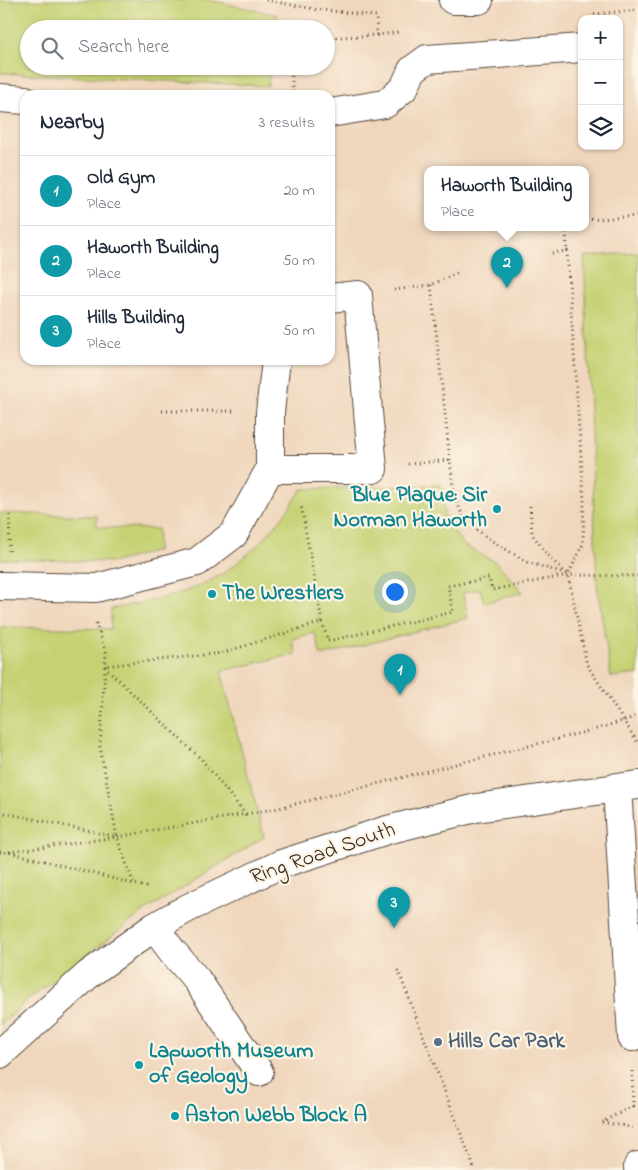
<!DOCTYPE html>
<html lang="en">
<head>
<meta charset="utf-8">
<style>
  :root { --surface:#fff; --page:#f2f2f3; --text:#1f2937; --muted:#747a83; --line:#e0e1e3; --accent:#0b8043 }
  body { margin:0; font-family:"Indie Flower",sans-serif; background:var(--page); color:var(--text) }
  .controls { position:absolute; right:15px; top:15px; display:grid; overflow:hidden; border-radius:10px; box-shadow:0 1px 4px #0004 }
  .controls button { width:45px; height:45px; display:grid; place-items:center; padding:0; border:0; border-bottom:1px solid var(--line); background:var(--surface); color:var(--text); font:25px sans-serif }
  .you { position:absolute; left:394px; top:591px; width:18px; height:18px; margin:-12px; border:4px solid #fff; border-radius:50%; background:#1a73e8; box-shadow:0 0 0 8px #1a73e833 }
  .badge { display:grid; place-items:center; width:32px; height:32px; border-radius:50%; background:var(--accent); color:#fff; font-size:16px; font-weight:700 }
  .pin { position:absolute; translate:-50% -41px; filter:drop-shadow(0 1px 2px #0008) }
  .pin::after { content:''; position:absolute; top:26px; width:18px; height:15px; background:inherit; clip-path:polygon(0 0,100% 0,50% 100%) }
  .popup { position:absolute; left:424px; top:166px; width:165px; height:65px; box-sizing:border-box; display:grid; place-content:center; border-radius:10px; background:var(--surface); filter:drop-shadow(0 1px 4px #0005); font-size:16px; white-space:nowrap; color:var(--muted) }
  .popup b { font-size:19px; color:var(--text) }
  .popup::after { content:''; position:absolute; left:50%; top:100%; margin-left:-10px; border:10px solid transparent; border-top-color:var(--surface) }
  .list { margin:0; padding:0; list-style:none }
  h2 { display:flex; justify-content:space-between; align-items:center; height:65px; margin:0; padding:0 20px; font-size:21px }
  h2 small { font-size:16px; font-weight:400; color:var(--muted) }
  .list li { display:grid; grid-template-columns:32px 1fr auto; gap:15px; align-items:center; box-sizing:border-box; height:70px; padding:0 20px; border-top:1px solid var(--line) }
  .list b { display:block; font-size:19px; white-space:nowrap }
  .list p { margin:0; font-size:16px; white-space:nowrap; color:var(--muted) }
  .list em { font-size:16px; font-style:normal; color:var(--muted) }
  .icon { flex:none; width:28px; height:28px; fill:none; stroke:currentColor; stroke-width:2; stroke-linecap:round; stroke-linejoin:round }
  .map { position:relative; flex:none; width:638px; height:1170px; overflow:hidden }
  .search { position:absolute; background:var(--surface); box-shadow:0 1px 4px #0004; left:20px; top:20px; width:315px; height:55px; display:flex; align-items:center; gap:12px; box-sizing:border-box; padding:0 18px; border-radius:28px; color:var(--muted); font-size:19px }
  .panel { position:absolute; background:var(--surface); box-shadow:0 1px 4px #0004; left:20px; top:90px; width:315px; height:275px; border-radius:15px }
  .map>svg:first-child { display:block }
  .built { fill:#efd6bc; fill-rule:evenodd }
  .green { fill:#c5d172; stroke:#807e48 }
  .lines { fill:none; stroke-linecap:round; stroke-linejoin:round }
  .minor-casing { stroke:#574739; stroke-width:30 }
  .path { stroke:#574739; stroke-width:3; stroke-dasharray:1 4; stroke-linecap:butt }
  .minor { stroke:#fff; stroke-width:28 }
  .culture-dot { fill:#0f9aa8; stroke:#fcf5e5; stroke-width:2 }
  .service-dot { fill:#5c6f8a; stroke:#fcf5e5; stroke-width:2 }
  .labels { text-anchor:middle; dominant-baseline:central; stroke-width:4.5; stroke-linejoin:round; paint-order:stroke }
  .culture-label { font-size:22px; font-weight:bold; fill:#0d838f; stroke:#fcf5e5; text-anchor:start }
  .street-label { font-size:22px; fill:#3b2a1e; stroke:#fcf5e5 }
  .service-label { font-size:22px; font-weight:bold; fill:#4e5e75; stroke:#fcf5e5; text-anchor:start }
</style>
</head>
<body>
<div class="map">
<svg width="638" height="1170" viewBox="0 0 638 1170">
  <rect width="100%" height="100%" fill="#fcf5e5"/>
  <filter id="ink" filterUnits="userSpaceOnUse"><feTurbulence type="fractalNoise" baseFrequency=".02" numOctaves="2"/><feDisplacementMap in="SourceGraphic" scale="10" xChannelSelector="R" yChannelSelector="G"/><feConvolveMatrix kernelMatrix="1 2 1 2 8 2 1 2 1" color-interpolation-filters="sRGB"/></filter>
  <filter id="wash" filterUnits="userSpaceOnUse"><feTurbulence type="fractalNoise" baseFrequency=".0096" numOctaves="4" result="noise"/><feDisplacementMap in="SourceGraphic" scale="20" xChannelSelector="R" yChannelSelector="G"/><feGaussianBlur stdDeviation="1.12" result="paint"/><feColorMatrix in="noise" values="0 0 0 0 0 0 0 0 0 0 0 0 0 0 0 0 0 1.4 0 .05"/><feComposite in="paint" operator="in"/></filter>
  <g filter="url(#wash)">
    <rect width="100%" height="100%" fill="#f6ead2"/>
    <path class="built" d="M0,0h638v1170h-638zM582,19h37v127h-37zM29,29h297v37h-297zM25,95h305v265h-305zM428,169h158v58h-158z"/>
    <path class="green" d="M0,0h210l67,15 -2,14h-246v37h241l-2,20 -268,-13z
      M638,252v422l-27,3 -14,-92 -13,-328z
      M442,485l3,36 20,25 31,16 27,30 -39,11 -4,-14 -17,4 5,25 -147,38 -6,-23 -23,6 4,15 -75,17 43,166 -122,76 -114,87 -28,25v-398l111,2v-20c33,-7 66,-12 96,-27 38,-18 73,-58 95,-93z
      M0,513l97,3v11l61,2 -1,22 -43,11 -114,-3z"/>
  </g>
  <g filter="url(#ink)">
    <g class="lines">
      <g class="minor-casing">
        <path id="minor" d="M453,0h26
          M0,98l25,2
          M330,113l55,-9 19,-16 8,-18 15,-11 155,-11
          M270,469h103l-15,-174 -28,3
          M0,586l96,2 101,-26 37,-28 36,-65v-57l6,-52
          M617,787l15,250
          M154,927l18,24 25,29 62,92
          M0,1054l89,-80 65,-47 34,-19 93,-44 106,-34 89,-22 162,-23
          M638,1166v3"/>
      </g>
      <path class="path" d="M266,0l48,9 62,7 1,19 24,-3
        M594,14l44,-4
        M326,38l51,-3
        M291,66l2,29
        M586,220l52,-4
        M566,227l1,24
        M552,253l15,-2 17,249 -1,44 -15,31
        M431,285l19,175
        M394,290l37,-5 26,-12
        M162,411h72
        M408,464l42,-4 4,35 11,26 27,20 35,21 39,12
        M530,506l2,28 18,24 18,17 19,90 51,78
        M9,551l1,-37
        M322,622l6,19 125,-29 -5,-26 41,-8 3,12 76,-15 70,1
        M96,623l10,29 -6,95 17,90 17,48
        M0,812l114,24
        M246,815l-44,-55 -98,-94 118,-13 100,-31 -21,-117
        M0,852h9l141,36
        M9,852l108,-15 162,-29 318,-79 41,-13
        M398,970l77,200
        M632,1071l1,35 5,1
        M633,1106l-31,16 33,6"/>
      <use href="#minor" class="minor"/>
    </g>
  </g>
  <g class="culture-dot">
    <circle cx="497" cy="509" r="5"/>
    <circle cx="212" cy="594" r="5"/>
    <circle cx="139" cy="1065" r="5"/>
    <circle cx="175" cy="1116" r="5"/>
  </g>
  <circle class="service-dot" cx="438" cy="1042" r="5"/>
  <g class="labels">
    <g class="culture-label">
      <text x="487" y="496" text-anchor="end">Blue Plaque: Sir<tspan x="487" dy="25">Norman Haworth</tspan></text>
      <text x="222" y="594">The Wrestlers</text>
      <text x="149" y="1052">Lapworth Museum<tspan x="149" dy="25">of Geology</tspan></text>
      <text x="185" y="1116">Aston Webb Block A</text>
    </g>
    <g class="street-label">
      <text transform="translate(323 854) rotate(-19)">Ring Road South</text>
    </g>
    <g class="service-label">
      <text x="448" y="1042">Hills Car Park</text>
    </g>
  </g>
</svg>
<div class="controls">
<button>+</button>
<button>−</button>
<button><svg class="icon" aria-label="layers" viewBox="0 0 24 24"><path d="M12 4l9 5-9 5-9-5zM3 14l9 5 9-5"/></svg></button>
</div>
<div class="you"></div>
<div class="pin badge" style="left:400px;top:695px;background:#0f9aa8">1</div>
<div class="pin badge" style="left:507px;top:288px;background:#0f9aa8">2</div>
<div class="popup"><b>Haworth Building</b>Place</div>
<div class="pin badge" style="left:394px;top:928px;background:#0f9aa8">3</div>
<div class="search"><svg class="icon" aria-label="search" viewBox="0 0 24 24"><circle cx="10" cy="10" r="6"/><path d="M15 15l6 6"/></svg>Search here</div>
<section class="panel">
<h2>Nearby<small>3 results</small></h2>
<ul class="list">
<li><span class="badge" style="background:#0f9aa8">1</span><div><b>Old Gym</b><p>Place</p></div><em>20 m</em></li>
<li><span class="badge" style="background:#0f9aa8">2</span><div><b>Haworth Building</b><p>Place</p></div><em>50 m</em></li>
<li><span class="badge" style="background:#0f9aa8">3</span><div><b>Hills Building</b><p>Place</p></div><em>50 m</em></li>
</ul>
</section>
</div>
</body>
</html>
